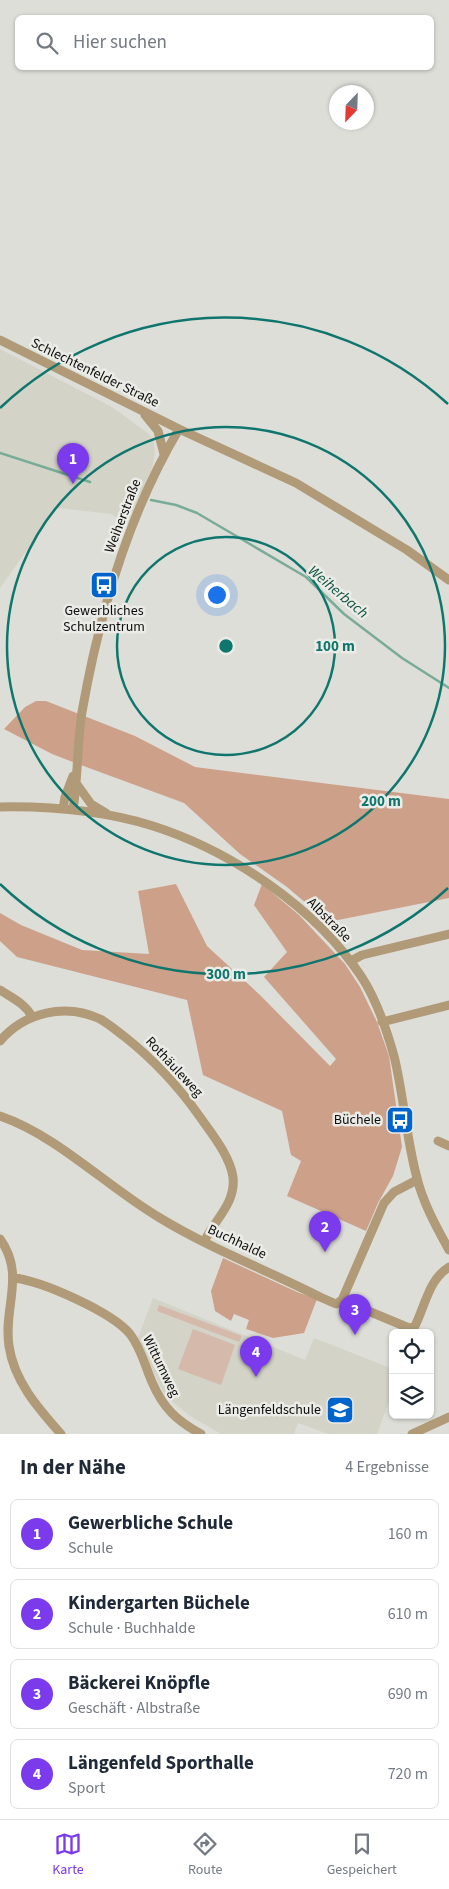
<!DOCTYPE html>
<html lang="de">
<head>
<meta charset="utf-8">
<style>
  :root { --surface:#fff; --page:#f6f6f7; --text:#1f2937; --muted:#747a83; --line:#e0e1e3; --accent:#7c3aed }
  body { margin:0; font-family:"Source Sans 3",sans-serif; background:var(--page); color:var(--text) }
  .controls { position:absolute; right:15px; bottom:15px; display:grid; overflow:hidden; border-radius:8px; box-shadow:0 1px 4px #0004 }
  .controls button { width:45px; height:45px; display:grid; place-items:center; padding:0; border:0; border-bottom:1px solid var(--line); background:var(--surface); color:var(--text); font:25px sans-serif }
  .compass { position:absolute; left:329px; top:85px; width:45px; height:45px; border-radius:50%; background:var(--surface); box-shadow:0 1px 4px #0004; rotate:203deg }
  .you { position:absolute; left:216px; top:594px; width:18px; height:18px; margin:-12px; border:4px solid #fff; border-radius:50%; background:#1a73e8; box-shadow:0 0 0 8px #1a73e833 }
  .badge { display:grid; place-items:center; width:32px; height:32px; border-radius:50%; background:var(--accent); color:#fff; font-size:16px; font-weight:700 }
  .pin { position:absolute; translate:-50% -41px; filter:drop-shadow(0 1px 2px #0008) }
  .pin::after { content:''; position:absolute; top:26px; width:18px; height:15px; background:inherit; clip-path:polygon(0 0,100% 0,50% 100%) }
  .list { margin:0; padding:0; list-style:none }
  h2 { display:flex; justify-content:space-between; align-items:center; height:65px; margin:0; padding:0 20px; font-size:21px }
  h2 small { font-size:16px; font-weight:400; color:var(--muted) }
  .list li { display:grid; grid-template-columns:32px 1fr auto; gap:15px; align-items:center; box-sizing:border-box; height:70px; margin:0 10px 10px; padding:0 10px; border:1px solid var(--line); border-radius:8px }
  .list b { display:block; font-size:19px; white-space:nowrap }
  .list p { margin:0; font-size:16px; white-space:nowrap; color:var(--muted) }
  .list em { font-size:16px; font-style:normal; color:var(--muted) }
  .icon { flex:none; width:28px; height:28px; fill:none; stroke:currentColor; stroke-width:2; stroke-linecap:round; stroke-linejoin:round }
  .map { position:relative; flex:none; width:449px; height:1434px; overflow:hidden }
  .search { position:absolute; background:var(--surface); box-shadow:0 1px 4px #0004; left:15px; right:15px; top:15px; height:55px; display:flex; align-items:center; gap:12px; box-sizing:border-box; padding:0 18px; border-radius:8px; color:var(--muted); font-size:19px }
  .sheet { height:385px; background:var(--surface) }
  nav { display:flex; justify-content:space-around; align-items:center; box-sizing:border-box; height:70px; border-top:1px solid var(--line); background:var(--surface); font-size:14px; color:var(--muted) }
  nav a { display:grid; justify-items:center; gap:2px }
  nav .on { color:var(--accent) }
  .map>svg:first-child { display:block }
  .built { fill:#d3d3c7 }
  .green { fill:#d5b9aa }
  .forest { fill:#cda189 }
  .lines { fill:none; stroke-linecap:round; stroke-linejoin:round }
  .stream { stroke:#79ac98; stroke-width:2.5 }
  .minor { stroke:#b09a77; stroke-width:9 }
  .ring { fill:none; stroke:#0f766e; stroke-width:2.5 }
  .labels { text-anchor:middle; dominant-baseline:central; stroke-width:5; stroke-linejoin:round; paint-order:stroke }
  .street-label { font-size:14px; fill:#0d0d0b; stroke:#ebece7 }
  .poi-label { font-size:14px; fill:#0d0d0b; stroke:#ebece7; text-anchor:end }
  .water-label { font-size:15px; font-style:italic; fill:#0e523e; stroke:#ebece7 }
  .centre { fill:#0f766e; stroke:#ebece7; stroke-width:2.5 }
  .ring-label { font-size:15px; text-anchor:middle; font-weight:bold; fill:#0f766e; stroke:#ebece7; stroke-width:5; stroke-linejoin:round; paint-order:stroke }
</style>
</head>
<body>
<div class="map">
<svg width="449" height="1434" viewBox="0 0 449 1434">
  <rect width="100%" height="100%" fill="#deded9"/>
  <path class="built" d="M0,349l112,58 37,27 5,9 1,10 -3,15 -22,57 -19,-11 -51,-6 -4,1 -56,79z
    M153,1298l152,62 9,-22 79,31v22l-16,43h-49l-30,-11 -4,11h-73l-31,-18 -25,-20 -27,-58z"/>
  <path class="green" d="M159,1305l83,31 -3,6 -82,-31z
    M193,1329l42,16 -14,40 -43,-16z"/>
  <path class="forest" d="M36,701h10l89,35 60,31 254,32v99l-121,24 -41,-35 -47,-33 -56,-51 -106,-39 -26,-10 -48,-25 21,-22z
    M176,884l31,62 54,50 69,70 6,-7 -72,-82 23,-25 -33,-47 8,-21 37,31 46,49 15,23 17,35 12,34 13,91 -9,29 -15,27 -12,28 -79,-35 14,-35 -10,-6 -9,-44 -79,-36 -16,-75 -170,-43 -17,-16v-28l21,12 61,25 67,4 -11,-63z
    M223,1258l74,34 20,7 -13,34 -31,5 -27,-9 3,-9 -15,-6 -3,7 -16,-10 -4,-20z"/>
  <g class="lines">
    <path class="stream" d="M0,453l90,29
      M151,500l25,5 21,8 109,64 38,37 58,44 47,30"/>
    <path class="minor" d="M0,340l179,89 117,54 111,67 42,30
      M145,415l13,16 6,23
      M76,783l15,21 15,9
      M0,807c51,-1 104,4 153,19 78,25 162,81 208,150 14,21 26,55 33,80 10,40 12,82 23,122 6,25 20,50 32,72
      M63,809l2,-12 8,-21
      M73,810c5,-32 4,-66 9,-98 17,-97 47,-199 97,-283
      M351,961l11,-6 87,-21
      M0,990c12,8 26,14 32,27
      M382,1022l67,-17
      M0,1041c25,-29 65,-38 100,-22 9,5 17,12 25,18 29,23 54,50 75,80 12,17 30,39 33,60 3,27 -19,43 -29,65
      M0,1116c58,20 107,71 160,102 51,31 107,52 160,79l16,7 6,-4 42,-97 10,-11 23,-12
      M438,1141l11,5
      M0,1239c26,36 3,68 9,107 5,35 29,62 52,88
      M14,1278c28,3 98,34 116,56 11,14 15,32 22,48 11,26 25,39 49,52
      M342,1300l67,28 6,-2c10,-20 14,-47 34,-59
      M412,1434l37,-17"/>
  </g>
  <g class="ring">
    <circle cx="226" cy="646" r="109"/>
    <circle cx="226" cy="646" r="219"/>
    <path d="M448 888A328 328 0 0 1 0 884M0 408A328 328 0 0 1 448 404"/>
  </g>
  <defs>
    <g id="bus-square" transform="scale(1.4375)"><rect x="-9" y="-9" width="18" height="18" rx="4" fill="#0064cd" stroke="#ebece7"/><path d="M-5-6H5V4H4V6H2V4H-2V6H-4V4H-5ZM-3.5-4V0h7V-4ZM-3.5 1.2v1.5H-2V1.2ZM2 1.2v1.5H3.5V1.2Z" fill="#fff"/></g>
    <g id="school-square" transform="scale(1.4375)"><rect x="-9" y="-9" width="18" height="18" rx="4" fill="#0064cd" stroke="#ebece7"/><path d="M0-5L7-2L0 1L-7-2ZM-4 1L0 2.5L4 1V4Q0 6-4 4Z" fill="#fff"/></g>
  </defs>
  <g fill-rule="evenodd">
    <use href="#bus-square" x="104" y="585"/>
    <use href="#bus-square" x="400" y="1120"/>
    <use href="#school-square" x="340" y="1410"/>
  </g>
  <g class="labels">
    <g class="street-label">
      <text transform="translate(95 373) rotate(26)">Schlechtenfelder Straße</text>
      <text transform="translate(123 516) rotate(-69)">Weiherstraße</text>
      <text transform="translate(329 920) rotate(45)">Albstraße</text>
      <text transform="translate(174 1067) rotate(47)">Rothäuleweg</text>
      <text transform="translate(237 1242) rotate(25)">Buchhalde</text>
      <text transform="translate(161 1366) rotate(64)">Wittumweg</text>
    </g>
    <g class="poi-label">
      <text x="104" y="611" text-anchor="middle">Gewerbliches<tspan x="104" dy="16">Schulzentrum</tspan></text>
      <text x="381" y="1120">Büchele</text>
      <text x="321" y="1410">Längenfeldschule</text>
    </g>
    <g class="water-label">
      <text transform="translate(338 592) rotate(40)">Weiherbach</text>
    </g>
  </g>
  <circle cx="226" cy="646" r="8" class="centre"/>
  <g class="ring-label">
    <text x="335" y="651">100 m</text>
    <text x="381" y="806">200 m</text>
    <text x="226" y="979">300 m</text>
  </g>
</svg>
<div class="controls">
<button><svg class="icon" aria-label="locate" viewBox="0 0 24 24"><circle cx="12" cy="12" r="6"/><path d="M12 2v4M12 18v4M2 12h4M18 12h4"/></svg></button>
<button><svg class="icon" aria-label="layers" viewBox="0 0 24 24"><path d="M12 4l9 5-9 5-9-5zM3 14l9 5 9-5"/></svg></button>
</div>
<svg class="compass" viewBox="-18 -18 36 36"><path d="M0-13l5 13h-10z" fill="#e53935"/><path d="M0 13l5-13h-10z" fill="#747a83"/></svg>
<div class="you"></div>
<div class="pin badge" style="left:73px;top:484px">1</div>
<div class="pin badge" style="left:325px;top:1252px">2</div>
<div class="pin badge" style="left:355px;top:1335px">3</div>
<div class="pin badge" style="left:256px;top:1377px">4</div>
<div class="search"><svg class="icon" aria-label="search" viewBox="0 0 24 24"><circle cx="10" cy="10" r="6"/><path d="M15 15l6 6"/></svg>Hier suchen</div>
</div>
<section class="sheet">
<h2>In der Nähe<small>4 Ergebnisse</small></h2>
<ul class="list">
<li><span class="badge">1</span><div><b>Gewerbliche Schule</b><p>Schule</p></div><em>160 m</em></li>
<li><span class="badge">2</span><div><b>Kindergarten Büchele</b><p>Schule · Buchhalde</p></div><em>610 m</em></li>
<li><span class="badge">3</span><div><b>Bäckerei Knöpfle</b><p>Geschäft · Albstraße</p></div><em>690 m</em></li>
<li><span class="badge">4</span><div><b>Längenfeld Sporthalle</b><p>Sport</p></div><em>720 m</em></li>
</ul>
</section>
<nav>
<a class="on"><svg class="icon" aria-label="map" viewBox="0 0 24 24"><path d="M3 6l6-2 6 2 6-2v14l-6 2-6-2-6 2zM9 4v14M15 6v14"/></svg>Karte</a>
<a><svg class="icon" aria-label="directions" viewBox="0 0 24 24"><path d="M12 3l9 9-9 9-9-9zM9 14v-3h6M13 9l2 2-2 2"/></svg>Route</a>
<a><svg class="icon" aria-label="saved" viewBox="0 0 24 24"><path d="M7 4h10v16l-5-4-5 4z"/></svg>Gespeichert</a>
</nav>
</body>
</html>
